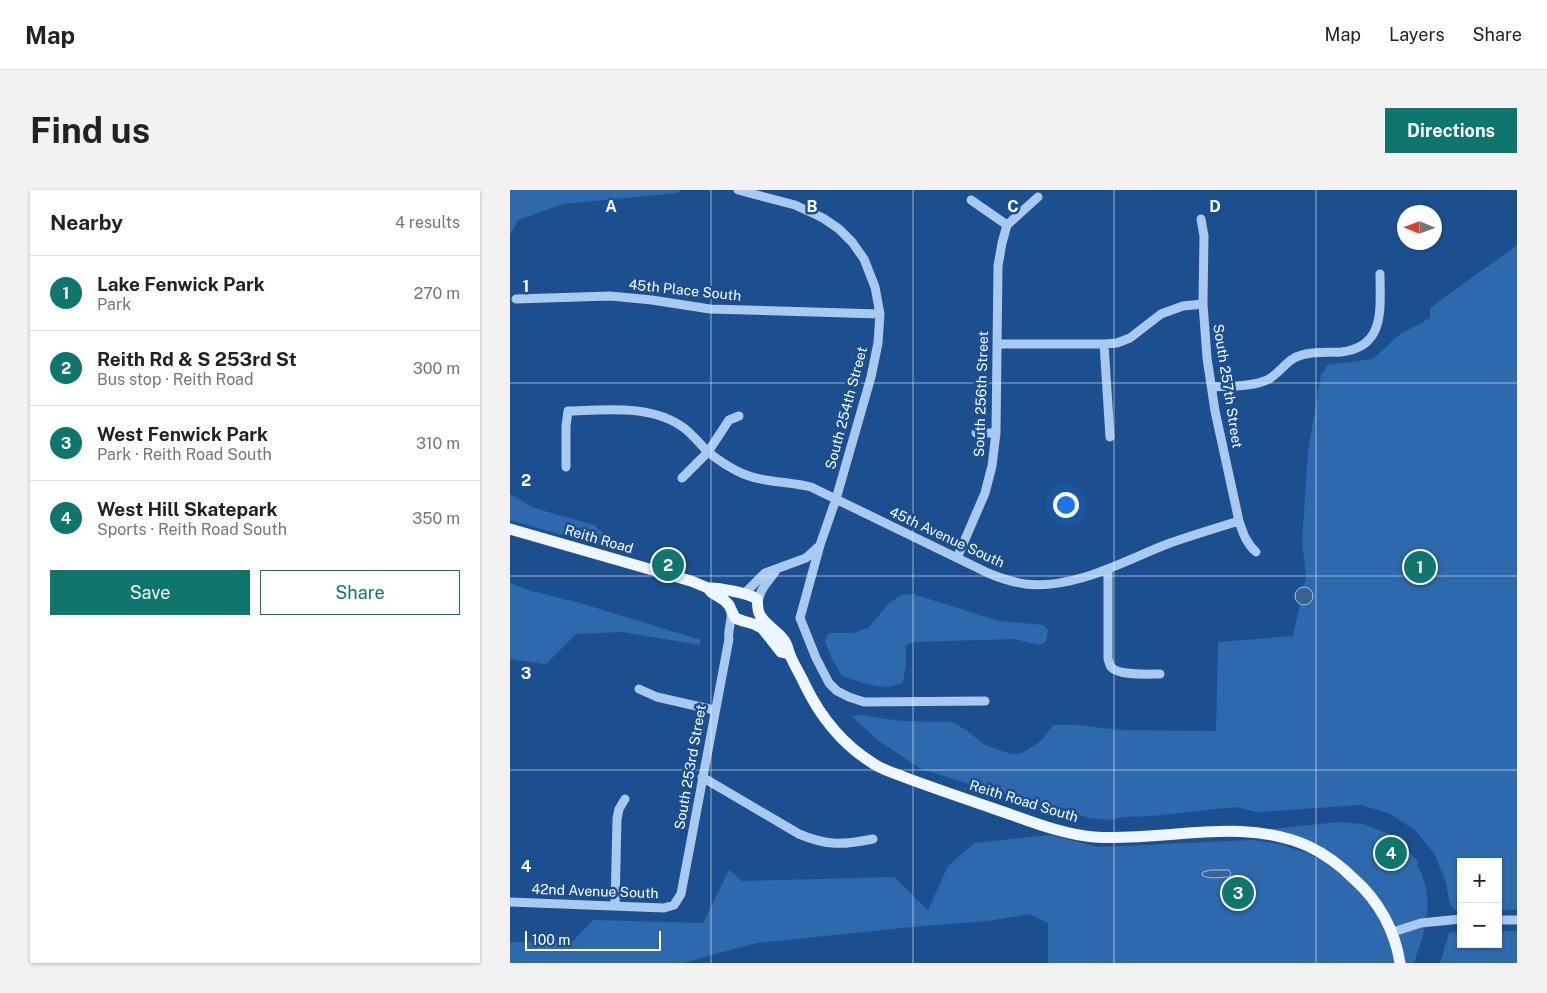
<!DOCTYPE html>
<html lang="en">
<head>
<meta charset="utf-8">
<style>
  :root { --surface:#fff; --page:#f2f2f2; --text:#222; --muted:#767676; --line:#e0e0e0; --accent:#0f766e }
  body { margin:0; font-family:"Public Sans",sans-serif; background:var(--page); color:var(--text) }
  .controls { position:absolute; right:15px; bottom:15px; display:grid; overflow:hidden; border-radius:0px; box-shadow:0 1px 4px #0004 }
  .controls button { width:45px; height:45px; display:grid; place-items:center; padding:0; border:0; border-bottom:1px solid var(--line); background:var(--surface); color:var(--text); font:25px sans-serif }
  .compass { position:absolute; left:887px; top:15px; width:45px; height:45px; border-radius:50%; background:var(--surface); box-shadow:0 1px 4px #0004; rotate:271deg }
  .scale { position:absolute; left:15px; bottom:12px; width:136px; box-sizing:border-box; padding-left:5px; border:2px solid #fff; border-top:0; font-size:14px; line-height:18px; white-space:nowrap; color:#fff; -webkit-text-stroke:4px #1b4f8f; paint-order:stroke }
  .you { position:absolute; left:555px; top:314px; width:18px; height:18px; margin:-12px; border:4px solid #fff; border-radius:50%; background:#1a73e8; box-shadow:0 0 0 8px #1a73e833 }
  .badge { display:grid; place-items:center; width:32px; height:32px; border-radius:50%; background:var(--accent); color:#fff; font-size:16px; font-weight:700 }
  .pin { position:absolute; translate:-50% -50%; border:2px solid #fff; box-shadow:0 1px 5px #0006 }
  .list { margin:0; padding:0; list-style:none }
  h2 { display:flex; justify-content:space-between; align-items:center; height:65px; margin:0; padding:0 20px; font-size:21px }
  h2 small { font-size:16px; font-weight:400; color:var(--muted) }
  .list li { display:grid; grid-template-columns:32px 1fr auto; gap:15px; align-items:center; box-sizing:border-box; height:75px; padding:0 20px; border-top:1px solid var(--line) }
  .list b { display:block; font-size:19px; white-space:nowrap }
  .list p { margin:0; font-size:16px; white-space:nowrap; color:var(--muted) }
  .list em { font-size:16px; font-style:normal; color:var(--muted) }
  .actions { display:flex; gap:10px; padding:15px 20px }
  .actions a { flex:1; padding:11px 0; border:1px solid var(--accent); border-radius:0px; text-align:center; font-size:18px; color:var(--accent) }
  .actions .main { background:var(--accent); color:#fff }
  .map { position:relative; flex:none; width:1007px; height:773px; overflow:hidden; border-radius:0px }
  header { display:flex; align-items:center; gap:30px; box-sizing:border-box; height:70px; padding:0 25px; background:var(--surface); border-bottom:1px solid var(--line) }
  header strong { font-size:24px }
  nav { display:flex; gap:28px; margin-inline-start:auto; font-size:18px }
  .intro { display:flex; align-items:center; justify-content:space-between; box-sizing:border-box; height:120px; padding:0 30px }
  h1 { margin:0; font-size:35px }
  .button { padding:12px 22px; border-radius:0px; background:var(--accent); color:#fff; font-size:18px; font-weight:700 }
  main { display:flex; gap:30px; padding:0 30px }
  aside { flex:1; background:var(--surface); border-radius:0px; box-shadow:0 1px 4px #0004 }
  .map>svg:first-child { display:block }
  .green { fill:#2e69ad }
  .water { fill:#3c6290; stroke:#9cc4f0 }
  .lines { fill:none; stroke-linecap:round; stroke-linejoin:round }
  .minor { stroke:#a9c9ee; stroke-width:9 }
  .major { stroke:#f0f6ff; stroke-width:11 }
  .grid { fill:none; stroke:#fff; stroke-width:1; stroke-opacity:0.55 }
  .labels { text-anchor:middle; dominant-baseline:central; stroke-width:5; stroke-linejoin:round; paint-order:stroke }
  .street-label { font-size:14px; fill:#fff; stroke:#1b4f8f }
  .grid-label { font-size:16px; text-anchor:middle; font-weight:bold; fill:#fff; stroke:#1b4f8f; stroke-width:5; stroke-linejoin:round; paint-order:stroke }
</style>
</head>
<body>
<header>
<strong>Map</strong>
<nav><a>Map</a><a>Layers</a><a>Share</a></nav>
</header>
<div class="intro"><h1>Find us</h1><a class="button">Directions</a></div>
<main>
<aside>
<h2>Nearby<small>4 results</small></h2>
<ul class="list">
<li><span class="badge">1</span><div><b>Lake Fenwick Park</b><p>Park</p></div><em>270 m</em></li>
<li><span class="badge">2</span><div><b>Reith Rd &amp; S 253rd St</b><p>Bus stop · Reith Road</p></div><em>300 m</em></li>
<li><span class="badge">3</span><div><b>West Fenwick Park</b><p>Park · Reith Road South</p></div><em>310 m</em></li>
<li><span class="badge">4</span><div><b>West Hill Skatepark</b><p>Sports · Reith Road South</p></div><em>350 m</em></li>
</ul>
<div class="actions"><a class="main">Save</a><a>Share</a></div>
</aside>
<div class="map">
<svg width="1007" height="773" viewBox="0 0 1007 773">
  <rect width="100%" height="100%" fill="#1b4f8f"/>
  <path class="green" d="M0,0h170l-2,3 -115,11 -45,16 -8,15z
    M1007,55v665h-19v-48h-37v48h-7l-4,-6 -5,-24 -10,-25 -18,-23 -26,-18 -30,-9 -104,7 -22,-5 -83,9 -29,1 -12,3 -21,-2 -59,-15 -110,-34 -45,-30 -24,-23 8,-1 41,6 51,1 14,8 19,15 26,9 11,-1 19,-12 12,-16h23l45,5 95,1 2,-89 75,-6 13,-60 -4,-34 6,-90 13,-77 7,-10 45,-6 26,-24 31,-17v-10z
    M0,304l24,14 60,17 20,17 -6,6 -98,-28z
    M0,393l18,7 52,13 121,37 -1,5 -78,-13 -46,2 -30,30 -36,-5z
    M403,404l86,27 45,4 4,5 -2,12 -7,3 -24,-6 -100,3 -9,3v19l-3,18c-18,11 -42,0 -61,-6l-11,-19 -6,-16 4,-8h25l15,-6 21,-25 12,-7z
    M828,632l25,2 29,11 4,2 23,26 -2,1c19,37 9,63 -3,99h-366v-40l-19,-9 -41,7 -66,5 -166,17 -73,20h-173v-21l61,1 22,-23 110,3 26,-53 13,11 152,-4 34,33 20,-44 26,-23 76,-8 48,12 154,-7 28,4 27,9 11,6 1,-13 -47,-17z
    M951,741v13h37v-13h19v32h-77l9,-30z"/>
  <path class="water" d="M785 406a9 9 0 1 1 18 0a9 9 0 1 1-18 0Z
    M701,680h18l2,4 -2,3c-8,0 -20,3 -27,-2l1,-3z"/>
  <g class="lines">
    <path class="minor" d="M228,0l57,15 28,13 16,11 13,13 12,17 11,28 5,27 -2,29 -7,34 -35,122 -16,46 -20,73 16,40 13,25 8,8 12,6 15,5 121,-1
      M461,10l36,25
      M691,29l3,17 -1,68 4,54 8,53 24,110c4,12 7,22 17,31
      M497,35l31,-28
      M6,109l94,-3 42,4 58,9 170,5
      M488,154h106l13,-1 13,-5 31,-24 22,-8 20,-2
      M594,154l6,93
      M702,197c16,-1 42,0 57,-8 12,-7 19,-21 33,-24 13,-4 26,-2 39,-3 45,-5 39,-44 39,-78
      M466,243h20
      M56,277v-41l2,-15c37,-1 84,-7 116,17 9,7 16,16 24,24 9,7 19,14 29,19 23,12 50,10 74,16l177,86c12,5 24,9 37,11 50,6 100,-24 145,-41 23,-8 46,-15 69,-22
      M172,288l26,-26 21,-32 10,-4
      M447,368l28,-65 7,-27 4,-33 2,-167 4,-23 5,-18
      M598,379v90c1,2 1,5 3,8 8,9 37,7 49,7
      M232,404l4,-2 19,-19 41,-15 12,-11
      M248,414c1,-16 11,-22 19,-35
      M129,499l18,8 57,13
      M192,587l97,57c28,12 44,11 74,5
      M0,712l154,6 10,-3 7,-11 48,-255c-2,-7 3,-16 2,-26
      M105,716l2,-87 2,-10 6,-10
      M988,730h19
      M883,742l28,-9 40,-4"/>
    <path class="major" d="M0,339l181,52 17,7 3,4 13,8 5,5 6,13 8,3 11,3 8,4 19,24 8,2
      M198,398c9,-1 43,6 49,11 1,5 0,11 3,16 6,12 25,19 28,34 3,12 12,24 17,36 16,33 38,60 69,79 9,6 20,9 30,13 29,11 59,21 88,31 33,11 67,26 102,29 70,5 147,-21 214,9 17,8 33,20 46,33 25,22 41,52 46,84"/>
  </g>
  <path class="grid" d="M201,0v773M403,0v773M604,0v773M806,0v773M0,193h1007M0,386h1007M0,580h1007"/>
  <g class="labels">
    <g class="street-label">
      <text transform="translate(175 100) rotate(6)">45th Place South</text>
      <text transform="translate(718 196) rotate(81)">South 257th Street</text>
      <text transform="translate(471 204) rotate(-88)">South 256th Street</text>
      <text transform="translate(336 218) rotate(-75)">South 254th Street</text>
      <text transform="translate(437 347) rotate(25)">45th Avenue South</text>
      <text transform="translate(89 349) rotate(16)">Reith Road</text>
      <text transform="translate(180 577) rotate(-80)">South 253rd Street</text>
      <text transform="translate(514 611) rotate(17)">Reith Road South</text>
      <text transform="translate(85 701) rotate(2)">42nd Avenue South</text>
    </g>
  </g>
  <g class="grid-label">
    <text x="101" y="22">A</text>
    <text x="302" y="22">B</text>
    <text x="503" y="22">C</text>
    <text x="705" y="22">D</text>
    <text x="16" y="102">1</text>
    <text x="16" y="296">2</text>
    <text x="16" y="489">3</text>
    <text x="16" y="682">4</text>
  </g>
</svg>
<div class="controls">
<button>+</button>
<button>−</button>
</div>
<svg class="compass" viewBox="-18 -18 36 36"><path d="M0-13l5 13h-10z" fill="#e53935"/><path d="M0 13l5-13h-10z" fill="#767676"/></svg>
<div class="scale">100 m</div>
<div class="you"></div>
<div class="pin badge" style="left:910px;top:377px">1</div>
<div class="pin badge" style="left:158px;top:375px">2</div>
<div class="pin badge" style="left:728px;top:703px">3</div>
<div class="pin badge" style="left:881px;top:663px">4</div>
</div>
</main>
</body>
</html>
